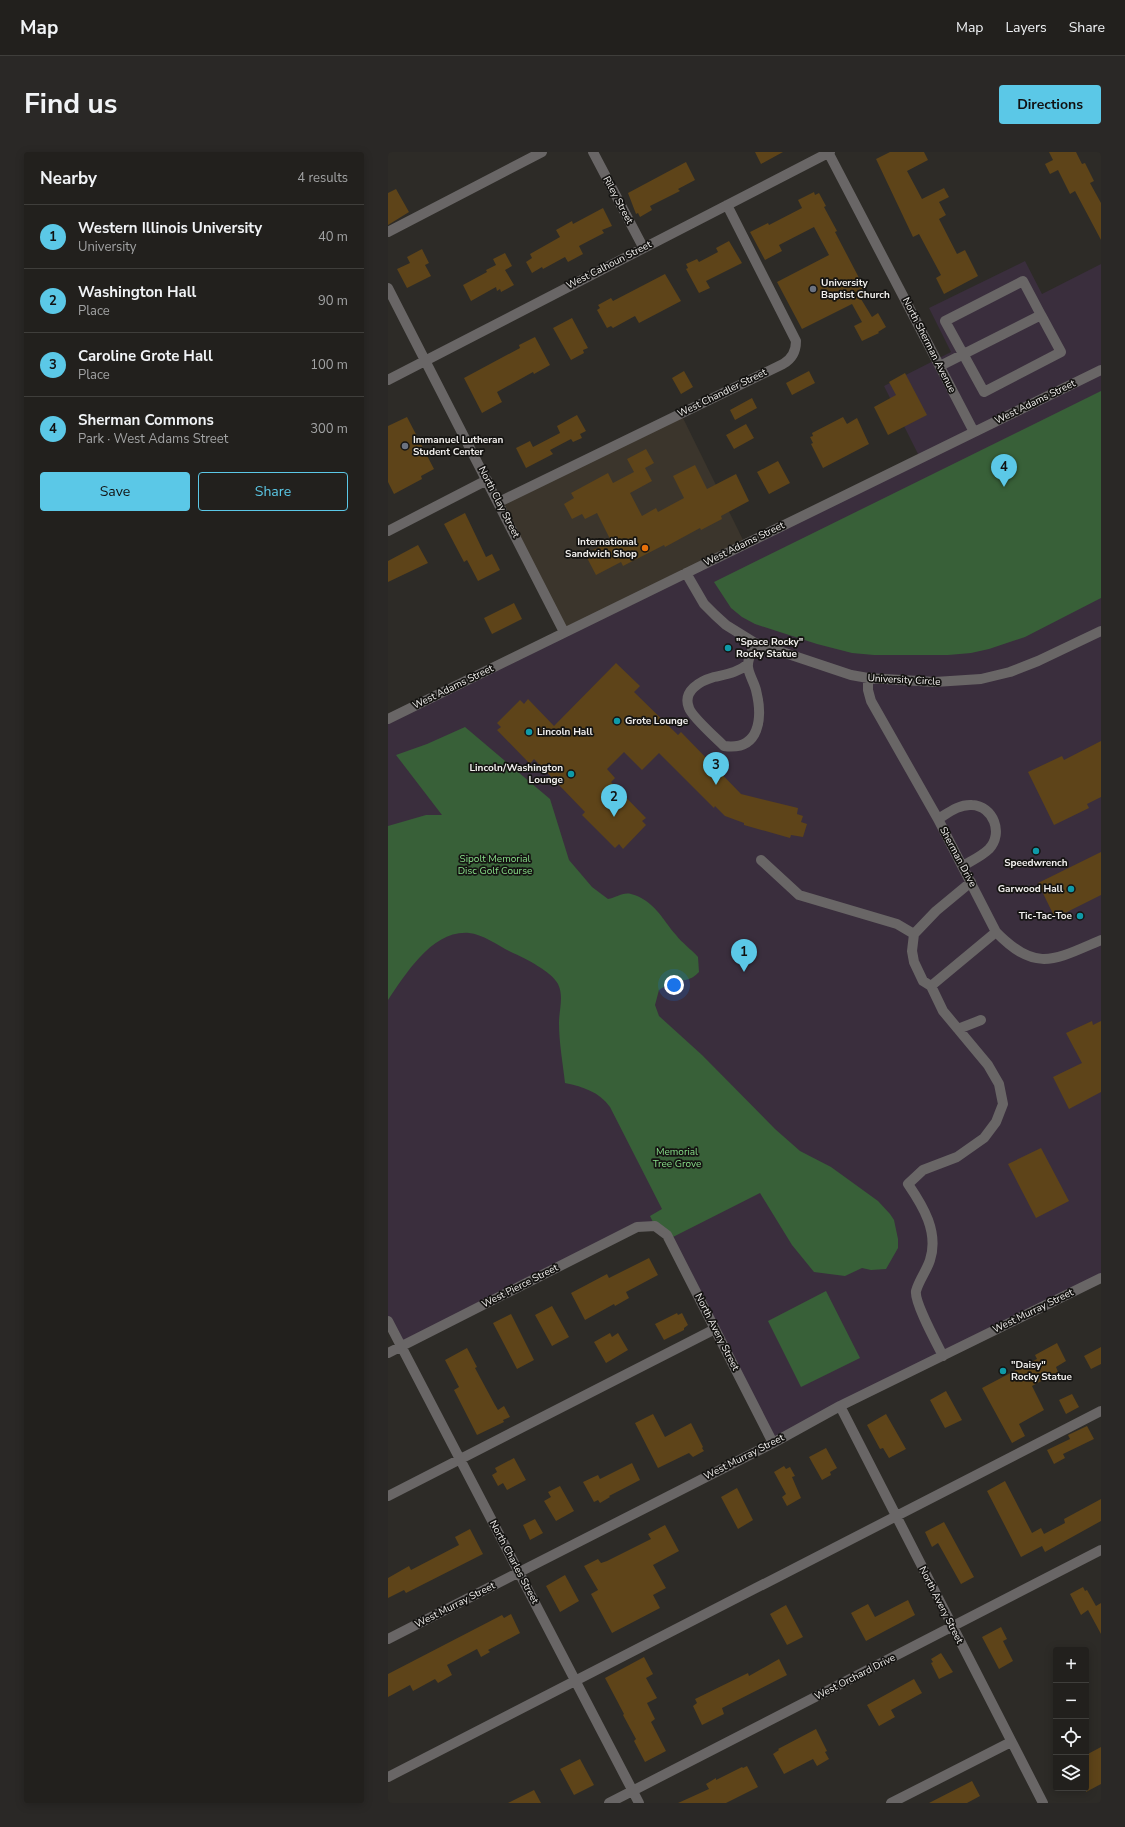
<!DOCTYPE html>
<html lang="en">
<head>
<meta charset="utf-8">
<style>
  :root { --surface:#22201d; --page:#2a2826; --text:#f1f3f6; --muted:#a2a3a4; --line:#3f3e3b; --accent:#5bc8e7 }
  body { margin:0; font-family:"Nunito Sans",sans-serif; background:var(--page); color:var(--text) }
  .controls { position:absolute; right:12px; bottom:12px; display:grid; overflow:hidden; border-radius:4px; box-shadow:0 2px 10px #0003 }
  .controls button { width:36px; height:36px; display:grid; place-items:center; padding:0; border:0; border-bottom:1px solid var(--line); background:var(--surface); color:var(--text); font:20px sans-serif }
  .you { position:absolute; left:286px; top:833px; width:14px; height:14px; margin:-10px; border:3px solid #fff; border-radius:50%; background:#1a73e8; box-shadow:0 0 0 6px #1a73e833 }
  .badge { display:grid; place-items:center; width:26px; height:26px; border-radius:50%; background:var(--accent); color:#111; font-size:13px; font-weight:700 }
  .pin { position:absolute; translate:-50% -33px; filter:drop-shadow(0 1px 2px #0008) }
  .pin::after { content:''; position:absolute; top:21px; width:14px; height:12px; background:inherit; clip-path:polygon(0 0,100% 0,50% 100%) }
  .list { margin:0; padding:0; list-style:none }
  h2 { display:flex; justify-content:space-between; align-items:center; height:52px; margin:0; padding:0 16px; font-size:17px }
  h2 small { font-size:13px; font-weight:400; color:var(--muted) }
  .list li { display:grid; grid-template-columns:26px 1fr auto; gap:12px; align-items:center; box-sizing:border-box; height:64px; padding:0 16px; border-top:1px solid var(--line) }
  .list b { display:block; font-size:15px; white-space:nowrap }
  .list p { margin:0; font-size:13px; white-space:nowrap; color:var(--muted) }
  .list em { font-size:13px; font-style:normal; color:var(--muted) }
  .actions { display:flex; gap:8px; padding:12px 16px }
  .actions a { flex:1; padding:9px 0; border:1px solid var(--accent); border-radius:4px; text-align:center; font-size:14px; color:var(--accent) }
  .actions .main { background:var(--accent); color:#111 }
  .icon { flex:none; width:22px; height:22px; fill:none; stroke:currentColor; stroke-width:2; stroke-linecap:round; stroke-linejoin:round }
  .map { position:relative; flex:none; width:713px; height:1651px; overflow:hidden; border-radius:4px }
  header { display:flex; align-items:center; gap:24px; box-sizing:border-box; height:56px; padding:0 20px; background:var(--surface); border-bottom:1px solid var(--line) }
  header strong { font-size:19px }
  nav { display:flex; gap:22px; margin-inline-start:auto; font-size:14px }
  .intro { display:flex; align-items:center; justify-content:space-between; box-sizing:border-box; height:96px; padding:0 24px }
  h1 { margin:0; font-size:28px }
  .button { padding:10px 18px; border-radius:4px; background:var(--accent); color:#111; font-size:14px; font-weight:700 }
  main { display:flex; gap:24px; padding:0 24px }
  aside { flex:1; background:var(--surface); border-radius:4px; box-shadow:0 2px 10px #0003 }
  .map>svg:first-child { display:block }
  .built { fill:#3b352c }
  .education { fill:#3a2e3d }
  .green { fill:#386038 }
  .building { fill:#5e4419 }
  .lines { fill:none; stroke-linecap:round; stroke-linejoin:round }
  .minor { stroke:#696666; stroke-width:10 }
  .worship-dot { fill:#6b7280; stroke:#151412; stroke-width:1.5 }
  .food-dot { fill:#e8710a; stroke:#151412; stroke-width:1.5 }
  .culture-dot { fill:#0f9aa8; stroke:#151412; stroke-width:1.5 }
  .labels { text-anchor:middle; dominant-baseline:central; stroke-width:3.5; stroke-linejoin:round; paint-order:stroke }
  .street-label { font-size:10px; fill:#f1efed; stroke:#151412 }
  .poi-label { font-size:10px; font-weight:bold; fill:#f1efed; stroke:#151412; text-anchor:start }
  .park-label { font-size:10px; fill:#87dd88; stroke:#151412 }
</style>
</head>
<body>
<header>
<strong>Map</strong>
<nav><a>Map</a><a>Layers</a><a>Share</a></nav>
</header>
<div class="intro"><h1>Find us</h1><a class="button">Directions</a></div>
<main>
<aside>
<h2>Nearby<small>4 results</small></h2>
<ul class="list">
<li><span class="badge">1</span><div><b>Western Illinois University</b><p>University</p></div><em>40 m</em></li>
<li><span class="badge">2</span><div><b>Washington Hall</b><p>Place</p></div><em>90 m</em></li>
<li><span class="badge">3</span><div><b>Caroline Grote Hall</b><p>Place</p></div><em>100 m</em></li>
<li><span class="badge">4</span><div><b>Sherman Commons</b><p>Park · West Adams Street</p></div><em>300 m</em></li>
</ul>
<div class="actions"><a class="main">Save</a><a>Share</a></div>
</aside>
<div class="map">
<svg width="713" height="1651" viewBox="0 0 713 1651">
  <rect width="100%" height="100%" fill="#2d2b27"/>
  <path class="built" d="M293,262l64,130 -181,88 -65,-130z"/>
  <path class="education" d="M637,109l17,33 59,-30v1014l-328,165 -106,-208 -18,-10 -248,122 -13,-26v-602l532,-261 -36,-72 67,-34 -22,-44z"/>
  <path class="green" d="M713,239v207l-76,39 -36,12 -18,4 -23,2h-74l-22,-2 -35,-9 -62,-20 -13,-7 -11,-9 -17,-26z
    M77,575l85,72 19,61 23,27 16,12c8,-1 14,-7 23,-5 23,6 31,25 45,41 6,8 15,14 22,22l1,15c-9,9 -12,7 -23,10 -6,1 -11,4 -17,8l-4,15 4,11 43,39 73,74 25,22 31,16 47,34 12,13 4,6 4,19v9l-12,21 -15,1 -9,-2 -17,8 -31,-4 -22,-27 -32,-52 -91,46 -14,-13 -5,-10 12,-7 -52,-102c-11,-15 -26,-20 -45,-24 -2,-19 -6,-40 -6,-60 0,-13 5,-27 -1,-39 -6,-12 -33,-26 -45,-31 -13,-6 -30,-19 -44,-20 -37,-3 -63,41 -81,67v-174l38,-11h16l-46,-60 31,-11z
    M438,1139l34,67 -59,29 -33,-66z"/>
  <path class="building" d="M367,0h28l-22,12z
    M502,0h34l4,8 -21,11 15,28 22,-11 5,9 -10,5 7,13 -7,4 18,35 8,-4 13,26 -34,18 -8,-16 5,-3 -22,-41 -6,3 -37,-78z
    M661,0h27l6,12 3,-1 9,18 -4,2 11,20v37l-26,-49 -5,3 -12,-24 -8,4 -5,-10 8,-4z
    M298,10l9,18 -17,9 2,2 -30,15 2,4 -12,7 -2,-4 -2,1 -8,-21z
    M8,37l13,23 -21,13v-32z
    M426,40l1,3 4,-2 7,13 -2,1 13,24 -2,1 33,63 -7,4 11,18 6,-4 8,14 -8,5 1,1 -17,8 -8,-15 8,-4 -10,-18 -50,25 -25,-47 52,-27 -15,-28 -35,18 3,6 -17,9 -15,-28 18,-9 1,2 33,-17 -4,-8z
    M215,56l9,18 -10,4 2,3 -25,13 4,8 -15,8 -3,-5 -22,12 -1,-2 -10,6 -6,-11 6,-4 -2,-4 30,-17 -4,-7 16,-9 1,3z
    M341,89l13,22 -36,18 4,7 -11,5 -13,-24 2,-1 -2,-4 11,-5 2,3 19,-10 -2,-4z
    M34,97l7,14 -4,2 6,11 -24,12 -10,-19 13,-6 -3,-6z
    M117,101l7,13 -7,4 9,15 -13,7 -1,-3 -3,2 -1,-4 -25,14 -8,-16 24,-13 -1,-2 10,-5 -3,-6z
    M277,122l16,27 -42,22 -4,-7 -22,12 -2,-2 -4,2 -10,-18 3,-2 -2,-3 13,-7 2,3z
    M184,166l16,30 -5,2 1,3 -13,7 -18,-32z
    M147,185l15,28 -16,9 -1,-2 -36,20 5,10 -20,11 -18,-35 56,-30 -1,-3z
    M296,219l9,16 -12,7 -9,-16z
    M421,219l6,12 -23,12 -6,-12z
    M517,221l22,42 -39,20 -14,-28 22,-12 -7,-13z
    M364,246l5,10 -22,12 -5,-10z
    M189,263l9,16 -6,3 2,4 -9,4 -2,-3 -21,11 3,4 -27,14 -10,-20 14,-7 3,6 27,-14 -3,-7z
    M19,265l27,52 -13,7 1,3 -28,15 -6,-12v-56z
    M455,265l4,7 10,-6 12,26 -46,24 -12,-24 2,-1 -3,-6 3,-1 -1,-3z
    M358,272l8,14 -20,11 -8,-14z
    M258,297l8,14 -9,5 7,13 -22,12 12,23 14,-8 2,4 26,-14 -11,-22 22,-11 12,24 29,-15 13,27 -28,15 1,3 -21,11 -1,-2 -35,19 -1,-2 -41,21 -2,-4 -25,13 -11,-21 26,-13 -14,-28 -12,6 -3,-5 -10,5 -8,-15 10,-6 -3,-5 37,-20 5,10 21,-11 -7,-13z
    M390,309l12,22 -21,11 -12,-22z
    M77,361l21,44 6,-3 8,16 -22,11 -11,-21 -3,2 -20,-38z
    M30,393l10,18 -40,19v-21z
    M126,451l8,16 -30,15 -8,-16z
    M228,511l24,23 -6,6 44,43 3,-3 60,62 57,14 -1,6 6,2 -2,6 6,2 -4,13 -12,-2 -1,3 -46,-13v-2l-19,-7 -10,-10 -1,2 -55,-55 -17,17 -18,-18 -17,17 8,9 -4,4 35,36 -4,3 4,4 -23,24 -4,-5 -4,4 -33,-33 3,-3 -51,-53 -4,5 -33,-34 4,-3 -4,-4 23,-23 4,4 4,-5 26,27z
    M713,589v56l-14,7 2,4 -35,17 -26,-53 34,-16 2,4z
    M713,700v43l-46,23 -17,-35z
    M704,869l1,4 8,-4v71l-32,17 -16,-32 29,-14 -16,-30z
    M653,996l28,53 -33,17 -28,-54z
    M261,1106l9,17 -32,17 3,6 -14,8 -1,-2 -29,16 -14,-27 36,-19 2,4z
    M164,1154l17,31 -17,9 -17,-31z
    M289,1161l1,2 4,-2 6,12 -4,3v2l-20,10 -9,-16z
    M123,1162l23,46 -17,9 -24,-46z
    M222,1181l2,4 6,-4 10,17 -22,13 -12,-21z
    M669,1191l9,18 -10,6 2,5 -26,14 12,24 -25,14 6,12 -13,7 -30,-55 55,-29 -2,-4z
    M713,1195v17l-10,5 -7,-13z
    M79,1196l10,19 -2,1 20,37 3,5 6,-4 6,11 -7,3 1,2 -27,13 -23,-45 5,-3 -14,-27z
    M558,1239l16,29 -17,8 -15,-28z
    M684,1242l7,13 -13,7 -7,-14z
    M265,1262l12,23 26,-14 12,24 -1,1 2,3 -11,6 -4,-4 -31,15 -23,-45z
    M498,1262l20,35 -17,9 -6,-10 -3,1 -13,-24z
    M699,1274l7,13 -31,15 2,4 -11,6 -7,-14 23,-11 -2,-4z
    M438,1296l11,20 -7,4 1,3 -9,5 -13,-23z
    M126,1306l12,22 -19,10 -4,-7 -5,3 -6,-11 5,-3 -2,-4z
    M244,1311l8,17 -31,16 1,1 -10,6 -2,-3 -4,2 -11,-20 15,-7 2,4z
    M396,1314l2,3 4,-2 5,9 -3,1 9,21 -14,8 -5,-9 4,-3 -12,-22z
    M617,1329l27,52 9,-5 3,6 21,-11 -1,-4 37,-20v22l-56,31 -3,-6 -21,11 -34,-66z
    M172,1334l14,25 -18,10 -12,-20 7,-4 -3,-5z
    M349,1336l16,32 -15,9 -17,-32z
    M147,1367l8,14 -13,7 -7,-15z
    M556,1370l30,55 -13,7 -23,-41 -6,4 -7,-15z
    M277,1373l14,26 -26,14 13,23 -13,7 7,13 -48,25 -21,-39 7,-4 -14,-24 14,-7 3,4 6,-2 44,-22 -3,-5z
    M82,1377l13,25 -77,39 -2,-3 -16,8v-20l21,-12 2,4 48,-25 -4,-8z
    M177,1423l14,26 -19,11 -14,-26z
    M695,1435l2,4 2,-1 9,16 5,-3v31l-13,-24 -7,5 -11,-21z
    M520,1448l7,15 -49,26 -15,-28 17,-9 7,13z
    M398,1453l17,32 -16,8 -17,-31z
    M123,1462l9,19 -32,17 2,2 -9,5 -4,-8 -30,16 5,10 -14,8 -3,-4 -22,12 -3,-6 -22,12v-23l114,-59 2,3z
    M613,1475l6,12 -4,2 10,20 -14,8 -17,-32z
    M553,1501l12,19 -14,7 -8,-16 2,-1 -2,-3z
    M256,1505l9,17 -7,4 11,20 -10,5 8,16 -4,3 15,29 -21,11 -11,-21 2,-2 -13,-24 1,-1 -19,-36z
    M391,1507l8,16 -65,33 2,6 -22,11 -9,-19 4,-3 -2,-4 53,-26 1,3z
    M526,1527l8,14 -31,17 4,7 -16,9 -12,-21z
    M428,1577l11,22 -2,1 4,7 -12,7 -4,-7 -29,15 -11,-20 6,-4 -1,-1z
    M713,1595v37l-15,8v-37z
    M192,1607l14,26 -20,10 -14,-26z
    M359,1614l11,21 -32,16h-48l31,-14 -3,-5 10,-6v2l26,-13 1,1z
    M584,1629l8,15 -13,7h-38z
    M146,1638l7,13h-33z"/>
  <g class="lines">
    <path class="minor" d="M205,0l50,95
      M440,0l146,280
      M0,80l154,-80
      M0,136l176,344
      M552,214l101,-51 20,37 -77,40 -39,-71 78,-40 18,34
      M0,228l442,-228
      M111,350l284,-138c9,-5 13,-12 13,-23l-69,-136
      M0,379l99,-51
      M298,421l18,31 11,11 11,10 29,18 96,32 17,3 67,4 46,-3 29,-7 28,-11 63,-30
      M360,512c-11,9 -21,10 -34,13 -14,4 -32,14 -25,31 3,9 27,30 35,38 36,5 39,-28 32,-56 -2,-8 -7,-15 -8,-23 -1,-8 5,-17 7,-24
      M480,526v12l3,11 67,118 58,113c40,41 58,28 105,8
      M0,567l713,-349
      M550,667c10,-6 21,-15 34,-14 21,1 32,28 17,44 -7,7 -18,12 -26,17
      M373,708l38,35 98,29 17,10
      M543,834l65,-54
      M570,877l23,-9
      M0,1169l251,482
      M0,1201l249,-126 18,-1 12,9 106,208
      M555,1204c-6,-12 -29,-54 -27,-65 3,-11 11,-21 14,-31 9,-28 -7,-54 -22,-76l15,-14 34,-13 27,-19 12,-16 7,-18 -4,-20 -11,-19 -45,-54 -12,-25 -8,-5 -9,-19 -2,-11 2,-17 22,-23 35,-29
      M452,1254l203,397
      M0,1344l327,-167
      M0,1487l385,-196 67,-37 261,-128
      M0,1625l713,-366
      M221,1651l492,-253
      M503,1651l120,-61"/>
  </g>
  <g class="worship-dot">
    <circle cx="425" cy="137" r="4"/>
    <circle cx="17" cy="294" r="4"/>
  </g>
  <circle class="food-dot" cx="257" cy="396" r="4"/>
  <g class="culture-dot">
    <circle cx="340" cy="496" r="4"/>
    <circle cx="229" cy="569" r="4"/>
    <circle cx="141" cy="580" r="4"/>
    <circle cx="183" cy="622" r="4"/>
    <circle cx="648" cy="699" r="4"/>
    <circle cx="683" cy="737" r="4"/>
    <circle cx="692" cy="764" r="4"/>
    <circle cx="615" cy="1219" r="4"/>
  </g>
  <g class="labels">
    <g class="street-label">
      <text transform="translate(230 48) rotate(62)">Riley Street</text>
      <text transform="translate(221 113) rotate(-27)">West Calhoun Street</text>
      <text transform="translate(541 193) rotate(63)">North Sherman Avenue</text>
      <text transform="translate(334 241) rotate(-26)">West Chandler Street</text>
      <text transform="translate(647 250) rotate(-26)">West Adams Street</text>
      <text transform="translate(111 350) rotate(63)">North Clay Street</text>
      <text transform="translate(356 392) rotate(-26)">West Adams Street</text>
      <text transform="translate(516 528) rotate(3)">University Circle</text>
      <text transform="translate(65 535) rotate(-26)">West Adams Street</text>
      <text transform="translate(570 705) rotate(62)">Sherman Drive</text>
      <text transform="translate(132 1134) rotate(-27)">West Pierce Street</text>
      <text transform="translate(645 1159) rotate(-26)">West Murray Street</text>
      <text transform="translate(329 1180) rotate(63)">North Avery Street</text>
      <text transform="translate(356 1305) rotate(-27)">West Murray Street</text>
      <text transform="translate(126 1410) rotate(62)">North Charles Street</text>
      <text transform="translate(67 1453) rotate(-27)">West Murray Street</text>
      <text transform="translate(553 1453) rotate(63)">North Avery Street</text>
      <text transform="translate(467 1525) rotate(-27)">West Orchard Drive</text>
    </g>
    <g class="poi-label">
      <text x="433" y="131">University<tspan x="433" dy="12">Baptist Church</tspan></text>
      <text x="25" y="288">Immanuel Lutheran<tspan x="25" dy="12">Student Center</tspan></text>
      <text x="249" y="390" text-anchor="end">International<tspan x="249" dy="12">Sandwich Shop</tspan></text>
      <text x="348" y="490">"Space Rocky"<tspan x="348" dy="12">Rocky Statue</tspan></text>
      <text x="237" y="569">Grote Lounge</text>
      <text x="149" y="580">Lincoln Hall</text>
      <text x="175" y="616" text-anchor="end">Lincoln/Washington<tspan x="175" dy="12">Lounge</tspan></text>
      <text x="648" y="711" text-anchor="middle">Speedwrench</text>
      <text x="675" y="737" text-anchor="end">Garwood Hall</text>
      <text x="684" y="764" text-anchor="end">Tic-Tac-Toe</text>
      <text x="623" y="1213">"Daisy"<tspan x="623" dy="12">Rocky Statue</tspan></text>
    </g>
    <g class="park-label">
      <text x="107" y="707">Sipolt Memorial<tspan x="107" dy="12">Disc Golf Course</tspan></text>
      <text x="289" y="1000">Memorial<tspan x="289" dy="12">Tree Grove</tspan></text>
    </g>
  </g>
</svg>
<div class="controls">
<button>+</button>
<button>−</button>
<button><svg class="icon" aria-label="locate" viewBox="0 0 24 24"><circle cx="12" cy="12" r="6"/><path d="M12 2v4M12 18v4M2 12h4M18 12h4"/></svg></button>
<button><svg class="icon" aria-label="layers" viewBox="0 0 24 24"><path d="M12 4l9 5-9 5-9-5zM3 14l9 5 9-5"/></svg></button>
</div>
<div class="you"></div>
<div class="pin badge" style="left:356px;top:820px">1</div>
<div class="pin badge" style="left:226px;top:665px">2</div>
<div class="pin badge" style="left:328px;top:633px">3</div>
<div class="pin badge" style="left:616px;top:335px">4</div>
</div>
</main>
</body>
</html>
